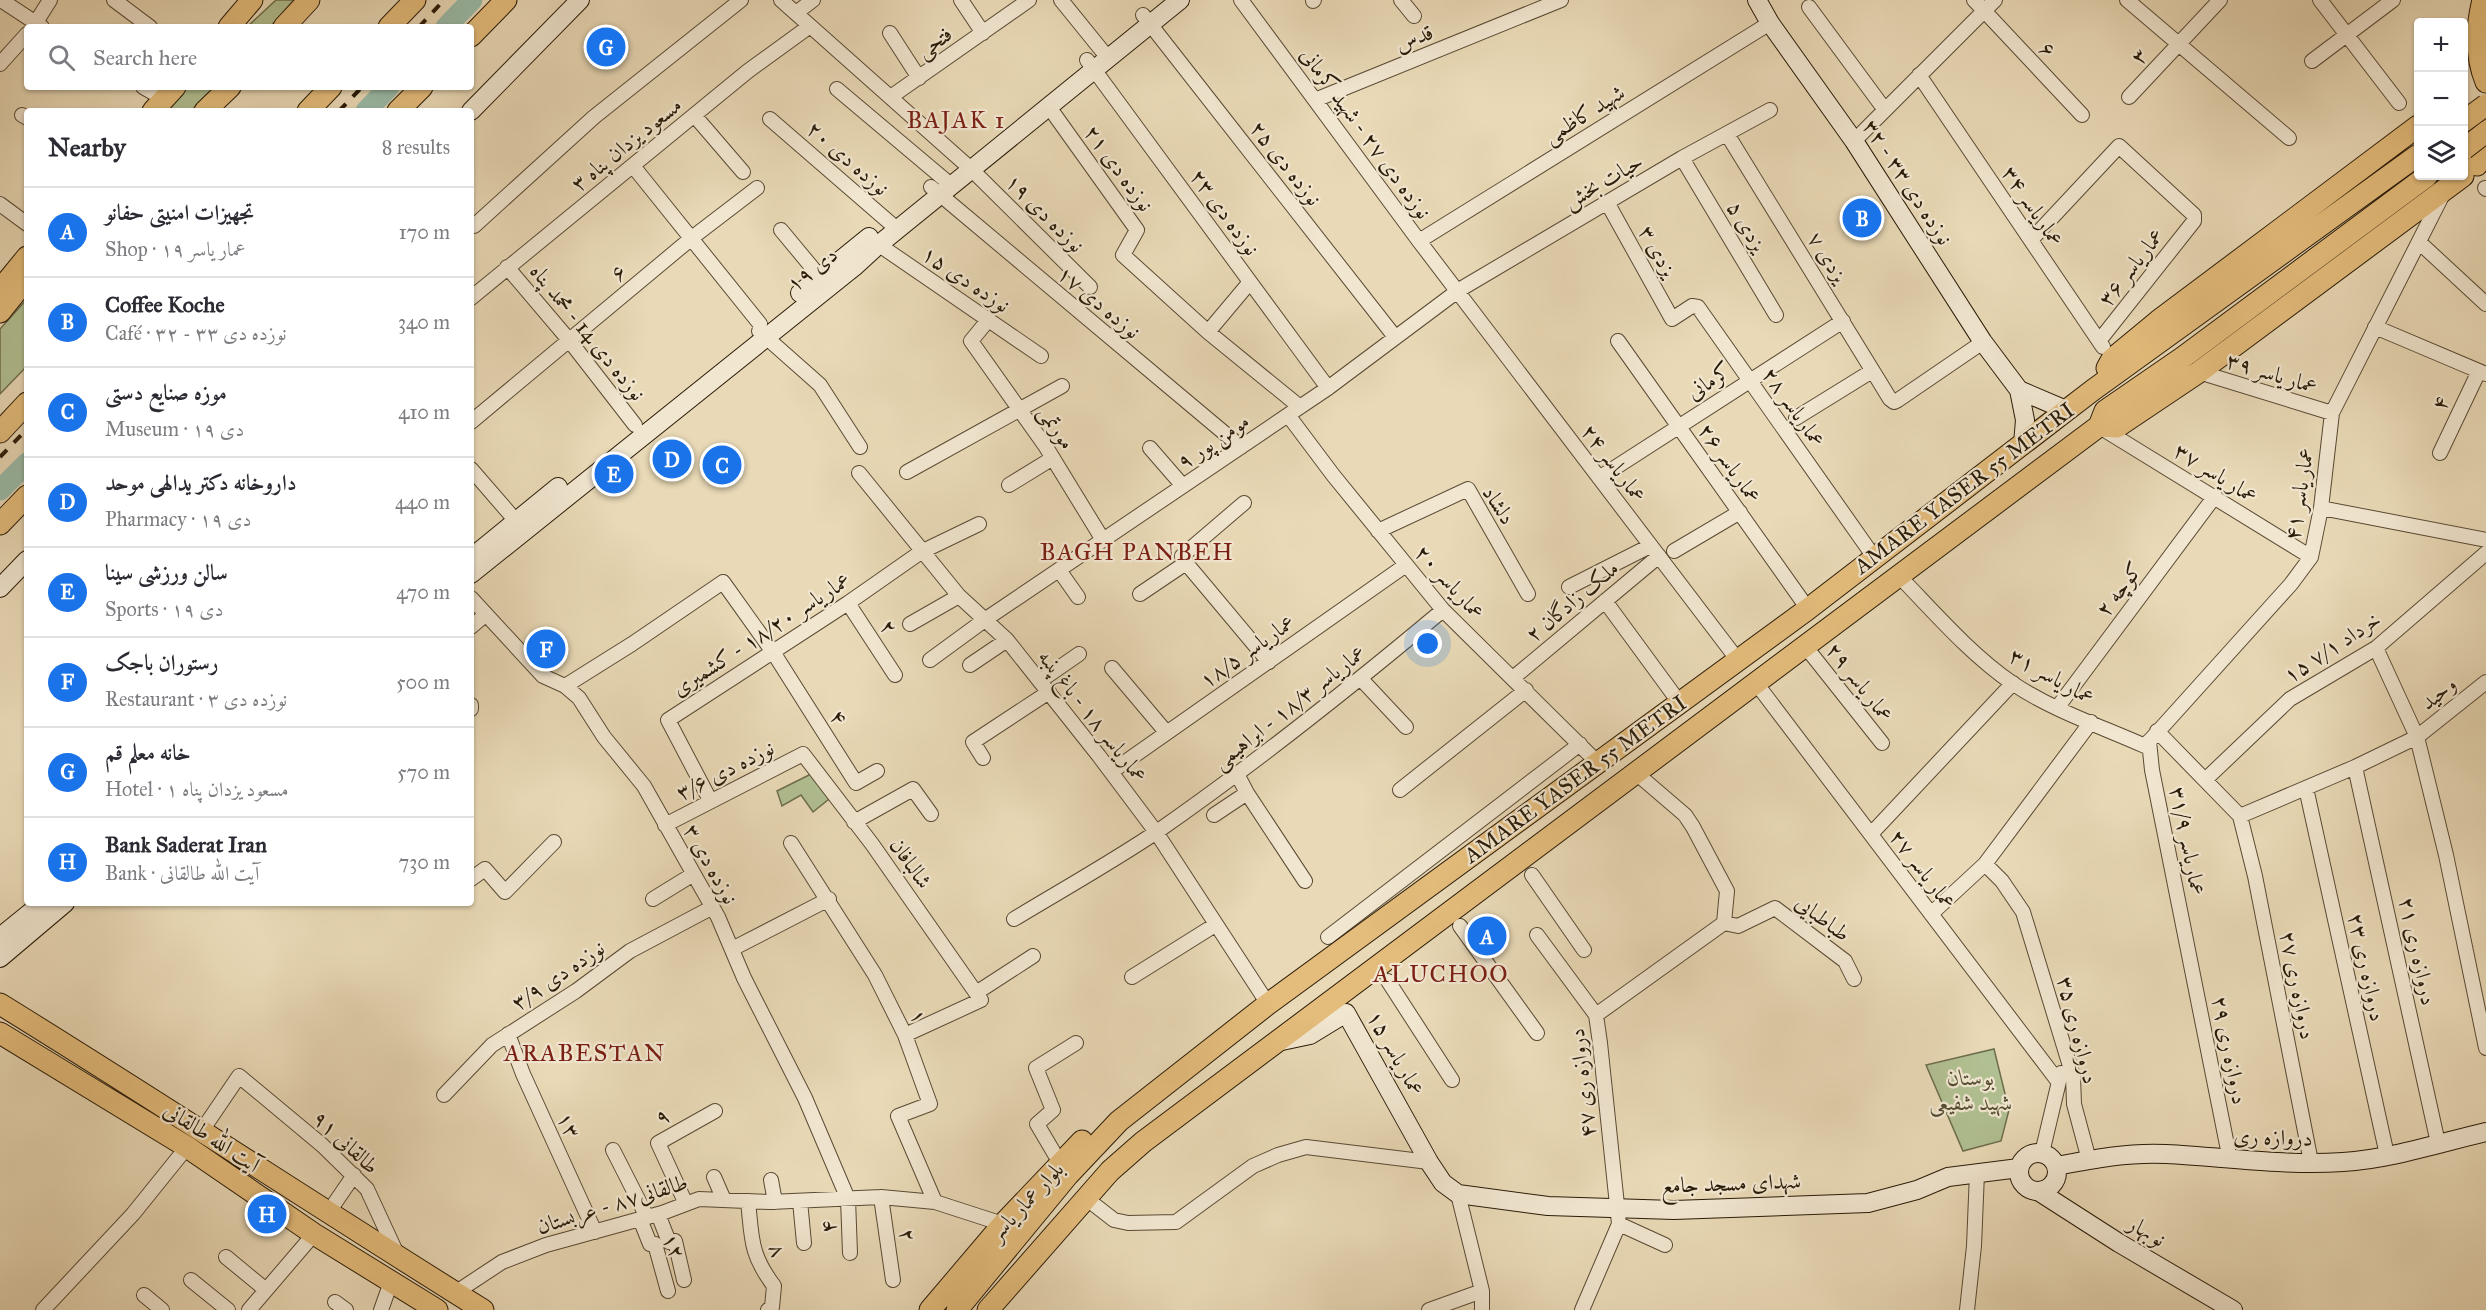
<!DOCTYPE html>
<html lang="en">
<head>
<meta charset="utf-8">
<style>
  :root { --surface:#fff; --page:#f7f7f7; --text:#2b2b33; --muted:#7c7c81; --line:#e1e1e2; --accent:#1a73e8 }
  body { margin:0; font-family:"IM FELL Great Primer",Amiri,serif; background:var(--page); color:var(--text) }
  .controls { position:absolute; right:18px; top:18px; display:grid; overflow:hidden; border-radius:6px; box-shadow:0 2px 4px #0004 }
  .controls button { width:54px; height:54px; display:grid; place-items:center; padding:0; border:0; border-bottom:2px solid var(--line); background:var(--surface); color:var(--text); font:30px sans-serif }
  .you { position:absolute; left:1428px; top:644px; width:21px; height:21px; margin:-15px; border:4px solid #fff; border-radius:50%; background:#1a73e8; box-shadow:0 0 0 9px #1a73e833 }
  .badge { display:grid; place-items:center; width:39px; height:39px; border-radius:50%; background:var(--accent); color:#fff; font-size:20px; font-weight:700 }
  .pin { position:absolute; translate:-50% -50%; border:3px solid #fff; box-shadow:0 2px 6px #0006 }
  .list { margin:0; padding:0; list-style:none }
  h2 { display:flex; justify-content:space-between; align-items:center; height:78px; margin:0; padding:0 24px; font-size:26px }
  h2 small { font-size:20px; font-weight:400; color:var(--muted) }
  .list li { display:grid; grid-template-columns:39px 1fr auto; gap:18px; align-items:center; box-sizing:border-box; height:90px; padding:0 24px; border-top:2px solid var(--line) }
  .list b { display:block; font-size:22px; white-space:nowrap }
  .list p { margin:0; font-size:20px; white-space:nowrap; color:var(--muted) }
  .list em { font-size:20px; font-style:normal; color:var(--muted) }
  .icon { flex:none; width:33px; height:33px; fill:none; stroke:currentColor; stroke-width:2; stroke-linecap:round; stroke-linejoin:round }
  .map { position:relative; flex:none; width:2486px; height:1310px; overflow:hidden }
  .search { position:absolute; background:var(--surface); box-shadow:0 2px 4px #0004; left:24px; top:24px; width:450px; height:66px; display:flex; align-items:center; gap:15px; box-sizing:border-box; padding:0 21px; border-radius:6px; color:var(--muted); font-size:22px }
  .panel { position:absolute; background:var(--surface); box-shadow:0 2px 4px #0004; left:24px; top:108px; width:450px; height:798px; border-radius:6px }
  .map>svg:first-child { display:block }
  .green { fill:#b1c092; stroke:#6d6e4d; stroke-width:1.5 }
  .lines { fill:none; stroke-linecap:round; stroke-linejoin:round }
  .river { stroke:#99bba8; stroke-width:21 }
  .street-casing { stroke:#594a34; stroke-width:16 }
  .secondary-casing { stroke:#291b08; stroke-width:20 }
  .primary-casing { stroke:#291b08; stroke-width:23 }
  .street { stroke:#f1e6d0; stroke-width:14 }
  .secondary { stroke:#f1e6d0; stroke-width:18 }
  .primary { stroke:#e4bc7b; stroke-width:21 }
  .rail { stroke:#291b08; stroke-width:4; stroke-dasharray:10 10; stroke-linecap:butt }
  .primary-bridge-casing { stroke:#291b08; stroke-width:23; stroke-linecap:butt }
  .primary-bridge { stroke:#e4bc7b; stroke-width:21 }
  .labels { text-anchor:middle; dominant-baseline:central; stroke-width:4.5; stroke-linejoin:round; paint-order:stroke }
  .street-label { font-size:22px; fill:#291b08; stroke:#f1e6d0 }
  .park-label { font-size:22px; font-style:italic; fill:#524d31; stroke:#f1e6d0 }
  .neighbourhood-label { font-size:24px; letter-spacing:1.5px; fill:#7a1f14; stroke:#f1e6d0 }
</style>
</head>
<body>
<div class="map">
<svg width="2486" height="1310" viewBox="0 0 2486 1310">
  <rect width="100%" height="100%" fill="#e9d9b6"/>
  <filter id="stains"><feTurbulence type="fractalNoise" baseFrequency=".00333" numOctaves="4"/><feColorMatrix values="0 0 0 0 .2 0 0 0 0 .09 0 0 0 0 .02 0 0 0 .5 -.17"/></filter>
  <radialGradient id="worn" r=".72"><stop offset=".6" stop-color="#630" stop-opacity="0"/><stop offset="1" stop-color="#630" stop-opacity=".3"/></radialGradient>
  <path class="green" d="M276,0h18l-24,27h-23z
    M185,87h29l-23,24h-28z
    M27,299v67l-27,28v-65z
    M811,774l18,25 -16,13 -12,-17 -19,11 -5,-15z
    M1994,1049l15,61 -8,31 -38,10 -37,-86z"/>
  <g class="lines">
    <path class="river" d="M446,27l26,-27
      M366,111l23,-24
      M0,490l27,-27"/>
    <g class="street-casing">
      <path id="street" d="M1,0l41,27
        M114,0l36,27
        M781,0l190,169 119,118
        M961,0l22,33
        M1061,0l47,58
        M1241,0l178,241 318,418
        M1401,0l13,16
        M1974,0l108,115
        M2127,0l162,138
        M2320,0l79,103
        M1313,1l1,-1
        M1809,7l76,103
        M796,13l17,-13
        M1143,15l252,322
        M33,27l17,-27
        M890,33l29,45
        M1087,60l241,328
        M2312,61l81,-61
        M0,64l27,-30
        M1919,75l184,272
        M143,87l21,12
        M837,89l114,96
        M892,96l137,-96
        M2129,97l91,-97
        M1315,100l246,-100
        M1049,107l88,123 -14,25 85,77 92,75
        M22,115l5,3
        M694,115l49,57
        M770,119l127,110
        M1727,134l163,265 4,3 4,-2 85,-58
        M1854,141l141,-141
        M1682,158l94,157
        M633,166l127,158
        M931,187l310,260
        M2485,188l1,1
        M0,204l27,20
        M1608,204l64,115 20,-13 6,1 176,250
        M474,226l120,-109 147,-117
        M781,230l39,47
        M872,240l169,116
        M2031,240l88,-94 75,69v6l-95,120
        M1419,241l351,-218
        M2420,243l66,61
        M507,267l62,73 66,85
        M471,298l277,-227 62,-45
        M989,319l-18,22 75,106 57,93
        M2375,327l111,47
        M759,331l61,54 40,62
        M1208,332l42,-50
        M1618,341l190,268
        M2199,372l133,41
        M1288,415l45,60 110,135 154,152
        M1796,418l76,-47
        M471,422l222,-185 64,-49
        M2103,429l208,128
        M1150,448l33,38
        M2440,453l39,-82
        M471,469l45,52
        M907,472l155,-86
        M859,473l100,123 48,44 92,116 57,76 112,172
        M1599,478l244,-157
        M1009,485l44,-27
        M2321,508l165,32
        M1378,531l90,-42 60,105
        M1674,551l66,-39
        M1186,563l83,99
        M1059,570l19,27
        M1899,576c36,37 70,77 113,107 40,27 88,43 133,63l146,-162 20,-27 10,-49 11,-95 111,-219
        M1569,587l81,-41
        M1140,594l46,-31 -4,-7 62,-53
        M471,598l72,78 22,10 14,12 25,39 40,49 74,131 26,61 61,120 43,101 2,54
        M1605,601l74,101
        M848,603l47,72
        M910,624l49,-28
        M471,627l14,-12
        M1805,646l77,97
        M2376,648l41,89 29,118 40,193
        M930,660l56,-41 342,-231 131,-98 223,-132 88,-48
        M970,665l37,-25
        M1112,668l54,64
        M1513,678l146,-122
        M1361,679l45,48
        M1040,681l39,-27
        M1756,683l301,397
        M565,686l67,-42 91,-62 50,70 83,131 21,-12
        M471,705v4
        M2057,708l158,-212
        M2157,731l83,85
        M2149,741l3,29 78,390
        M983,758l-10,-16 76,-50
        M2355,767l83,376
        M1111,772l295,-207
        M1636,773l49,42 8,12 34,64 -3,32
        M1237,774l10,19 58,88
        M2205,780l85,-81 86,-51 110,-95
        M2306,788l81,367
        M1400,790l126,-100
        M710,800l-42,-80 180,-117 73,-51 58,-28
        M1214,815l33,-22
        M2240,816l15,60 56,286
        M2240,816l115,-49 62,-30 69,-55
        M854,822l59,-33 18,25
        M665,825l138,-71 69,90 109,156 -76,35
        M1871,834l142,-151
        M791,843l84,132 30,60 25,69 -32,12 37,86
        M1985,864l17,17 21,31 50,164 1,28 15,56
        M1532,875l52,75
        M471,879l14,-10 20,23 49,-50
        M653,899l39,-24
        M1931,914l54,-50 106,-142
        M1014,919c48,-29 98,-57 144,-88 99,-69 193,-144 285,-221
        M1724,923l14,3 37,-18 70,53 9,18
        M1460,926l77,107
        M1537,935l59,80 4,28 19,181 -37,86
        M1328,937l252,-193
        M732,949l97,-50
        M1132,977l83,-52
        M1388,981l64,99
        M976,993l57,-37
        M1596,1015l128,-92
        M508,1034l15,40 72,158
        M444,1095l48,-50 84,-54 54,-40 81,-43
        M203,1129l36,-53 83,69 45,44 30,65
        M613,1150l34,67
        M2042,1153l19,-80
        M1060,1163l-23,-39 16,-14 -17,-42 40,-25
        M714,1177l10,23
        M771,1180l4,22
        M1458,1194l24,97v19
        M881,1197l12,83
        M1087,1199l27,21 14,3 48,-1 77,-56 25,-11 28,-8 123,15
        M748,1201c4,38 2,53 26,85l-2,21 -4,3
        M800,1201l4,42
        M686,1204l-28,-61 57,-32
        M328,1213l26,-38
        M658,1214l11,28 6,-1 9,39
        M640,1219l10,25h5l13,47
        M1619,1224l46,21
        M226,1257l40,33
        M191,1280l37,30
        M455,1293l47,-31 44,-17 116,-32 37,-14 71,3 111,-5 54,5 68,22
        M144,1295l18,15
        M335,1302l11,8
        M43,1310l90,-96 54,-67
        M249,1310l65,-76
        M381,1310l10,-28
        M1429,1310l53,-19
        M1967,1310l7,-64 3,-73"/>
    </g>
    <g class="secondary-casing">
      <path id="secondary" d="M1757,0l13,23 84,118 129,201 36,48 6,30 -2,24
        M471,111l109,-111
        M800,293l69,-56
        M2019,390l47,20
        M471,558l87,-71
        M471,574l383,-307 23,-21 303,-246
        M0,588l27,-28
        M0,937l42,-34
        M0,958l65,-55
        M1277,1042l33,-7 36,-22 83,149 14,21 15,11 90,12 126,4 194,-7 49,-13 31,-13 71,-9
        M2019 1172a19 19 0 1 1 38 0a19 19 0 1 1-38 0Z
        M2057,1166c36,-7 72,-14 109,-12 59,3 118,12 177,8 48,-3 96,-19 143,-30
        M2038,1191l81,52 114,67"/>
    </g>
    <g class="primary-casing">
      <path id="primary" d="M2483,0c-7,28 -8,55 3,82
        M229,27l23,-27
        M284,27l25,-27
        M389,27l26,-27
        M471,36l35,-36
        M153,111l22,-24
        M205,111l25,-24
        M308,111l23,-24
        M398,111l24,-24
        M2476,121c10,15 10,29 1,44
        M0,290l27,-33
        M0,312l24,-30
        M2107,368l5,-9 46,-38 260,-195
        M2099,426l18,1 82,-55 264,-196
        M0,432l27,-29
        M0,524l27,-28
        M0,1004c162,100 321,205 483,306
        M0,1033l187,114 127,87 123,76
        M930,1310l73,-86 79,-83
        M957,1310l111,-135 51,-54 149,-117 540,-395 285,-219 325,-235
        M988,1310l122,-139 33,-29 956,-716 6,-15 77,-53 245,-182"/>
    </g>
    <use href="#street" class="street"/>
    <use href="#secondary" class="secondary"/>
    <use href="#primary" class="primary"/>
    <path class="rail" d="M419,27l25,-27
      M339,111l23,-24
      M0,457l27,-28"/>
    <g class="primary-bridge-casing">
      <path id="primary-bridge" d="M2464,121l22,-16
        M2464,149l22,-17"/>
    </g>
    <use href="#primary-bridge" class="primary-bridge"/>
  </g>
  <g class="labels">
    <g class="street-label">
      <text transform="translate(1414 38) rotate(-22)">قدس</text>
      <text transform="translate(934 42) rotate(-35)">فتحی</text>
      <text transform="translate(2048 49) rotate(46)">۶</text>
      <text transform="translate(2139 56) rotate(-45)">۳</text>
      <text transform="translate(1584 114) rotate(-32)">شهید کاظمی</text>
      <text transform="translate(1366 133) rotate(54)">نوزده دی ۲۷ - شهید کرمانی</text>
      <text transform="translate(626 144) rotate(-39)">۳ مسعود یزدان پناه</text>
      <text transform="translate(848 158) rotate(41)">نوزده دی ۲۰</text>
      <text transform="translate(1286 163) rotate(52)">نوزده دی ۲۵</text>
      <text transform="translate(1119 168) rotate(54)">نوزده دی ۲۱</text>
      <text transform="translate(1603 181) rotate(-30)">حیات بخش</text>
      <text transform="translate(1908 182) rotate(57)">۳۲ - نوزده دی ۳۳</text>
      <text transform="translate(2033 206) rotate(56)">عماریاسر ۳۴</text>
      <text transform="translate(1225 212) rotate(54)">نوزده دی ۲۳</text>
      <text transform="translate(1045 213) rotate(45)">نوزده دی ۱۹</text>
      <text transform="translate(1747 226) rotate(59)">یزدی ۵</text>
      <text transform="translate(1658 251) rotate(61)">یزدی ۳</text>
      <text transform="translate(1828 257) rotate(58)">یزدی ۷</text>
      <text transform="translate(2131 267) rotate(-52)">عماریاسر ۳۶</text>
      <text transform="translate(812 269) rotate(-38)">۱۹ دی</text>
      <text transform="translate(618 272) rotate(-40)">۶</text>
      <text transform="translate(966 279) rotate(34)">نوزده دی ۱۵</text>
      <text transform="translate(1099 302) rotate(40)">نوزده دی ۱۷</text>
      <text transform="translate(588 332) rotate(51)">نوزده دی 14 - محمد پناه</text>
      <text transform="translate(2272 373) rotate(17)">عمار یاسر ۳۹</text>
      <text transform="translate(1709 381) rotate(-33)">کرمانی</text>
      <text transform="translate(2440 403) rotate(-65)">۴</text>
      <text transform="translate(1794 407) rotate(55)">عماریاسر ۲۸</text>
      <text transform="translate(1057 427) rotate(57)">مورتمی</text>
      <text transform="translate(1213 441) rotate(-34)">مومن پور ۹</text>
      <text transform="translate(1614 463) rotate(53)">عماریاسر ۲۴</text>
      <text transform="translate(1730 463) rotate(55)">عماریاسر ۲۶</text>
      <text transform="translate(2216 473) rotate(32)">عمار یاسر ۳۷</text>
      <text transform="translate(1964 488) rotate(-37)">AMARE YASER 55 METRI</text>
      <text transform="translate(2299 494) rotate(-81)">عمار یاسر ۴۱</text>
      <text transform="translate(1499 505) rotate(57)">دلشاد</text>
      <text transform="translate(1450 582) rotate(48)">عماریاسر ۲۰</text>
      <text transform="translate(2119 589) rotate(-53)">کوچه ۲</text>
      <text transform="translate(1572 601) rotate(-40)">۲ ملک زادگان</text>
      <text transform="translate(889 627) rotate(56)">۲</text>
      <text transform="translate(761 634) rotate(-33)">عماریاسر ۱۸/۲۰ - کشمیری</text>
      <text transform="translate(2332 647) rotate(-33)">۱۵ خرداد ۷/۱</text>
      <text transform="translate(1247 651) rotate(-35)">عماریاسر ۱۸/۵</text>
      <text transform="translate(2052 676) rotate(29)">عمار یاسر ۳۱</text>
      <text transform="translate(1860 682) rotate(52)">عمار یاسر ۲۹</text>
      <text transform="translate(2438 693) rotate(-39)">وحید</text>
      <text transform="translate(1289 707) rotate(-38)">عماریاسر ۱۸/۳ - ابراهیمی</text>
      <text transform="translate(1093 716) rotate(52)">عماریاسر ۱۸ - باغ پنبه</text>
      <text transform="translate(839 717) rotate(58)">۴</text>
      <text transform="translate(725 770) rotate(-27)">نوزده دی ۳/۶</text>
      <text transform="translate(1575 779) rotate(-36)">AMARE YASER 55 METRI</text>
      <text transform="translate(2188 841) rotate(79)">عماریاسر ۳۱/۹</text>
      <text transform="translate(911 863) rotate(55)">شالبافان</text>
      <text transform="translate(711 864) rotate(61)">نوزده دی ۳</text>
      <text transform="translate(1923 869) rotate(53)">عمار یاسر ۲۷</text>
      <text transform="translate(1823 918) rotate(37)">طباطبایی</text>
      <text transform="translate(2418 951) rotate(78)">دروازه ری ۲۱</text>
      <text transform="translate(2367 967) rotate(78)">دروازه ری ۲۳</text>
      <text transform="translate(558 975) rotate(-34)">نوزده دی ۳/۹</text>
      <text transform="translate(2298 985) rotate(79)">دروازه ری ۲۷</text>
      <text transform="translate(919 1016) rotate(65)">۱</text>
      <text transform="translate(2078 1030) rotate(76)">دروازه ری ۳۵</text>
      <text transform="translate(2230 1050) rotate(79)">دروازه ری ۲۹</text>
      <text transform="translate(1396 1053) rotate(61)">عمار یاسر ۱۵</text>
      <text transform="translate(1582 1083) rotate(-96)">دروازه ری ۴۷</text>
      <text transform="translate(662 1116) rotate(-30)">۹</text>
      <text transform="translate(569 1125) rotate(65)">۱۳</text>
      <text transform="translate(212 1137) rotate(33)">آیت الله طالقانی</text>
      <text transform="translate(2273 1137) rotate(2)">دروازه ری</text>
      <text transform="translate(346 1142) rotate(43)">طالقانی ۹۱</text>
      <text transform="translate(1731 1183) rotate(-2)">شهدای مسجد جامع</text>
      <text transform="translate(1026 1201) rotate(-47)">بلوار عمار یاسر</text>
      <text transform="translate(612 1204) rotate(-17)">طالقانی۸۷ - عربستان</text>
      <text transform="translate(828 1227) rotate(-93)">۴</text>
      <text transform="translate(2147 1231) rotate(30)">نوبهار</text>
      <text transform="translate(908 1235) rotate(82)">۲</text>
      <text transform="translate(674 1246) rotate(66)">۱۲</text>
      <text transform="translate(778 1250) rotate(68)">۸</text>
    </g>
    <g class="park-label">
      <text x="1971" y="1077">بوستان<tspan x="1971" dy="25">شهید شفیعی</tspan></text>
    </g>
    <g class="neighbourhood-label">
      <text x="956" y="120">BAJAK 1</text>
      <text x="1137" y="552">BAGH PANBEH</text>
      <text x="1441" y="974">ALUCHOO</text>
      <text x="585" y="1053">ARABESTAN</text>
    </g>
  </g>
  <rect width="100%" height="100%" filter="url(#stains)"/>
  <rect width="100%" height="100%" fill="url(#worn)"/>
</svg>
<div class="controls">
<button>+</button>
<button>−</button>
<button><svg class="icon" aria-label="layers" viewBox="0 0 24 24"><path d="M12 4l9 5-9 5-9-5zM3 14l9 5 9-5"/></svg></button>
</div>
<div class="you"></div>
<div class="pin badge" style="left:1487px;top:936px">A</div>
<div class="pin badge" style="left:1862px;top:218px">B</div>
<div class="pin badge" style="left:722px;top:465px">C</div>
<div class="pin badge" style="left:672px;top:459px">D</div>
<div class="pin badge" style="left:614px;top:474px">E</div>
<div class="pin badge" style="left:546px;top:649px">F</div>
<div class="pin badge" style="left:606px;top:47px">G</div>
<div class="pin badge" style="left:267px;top:1214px">H</div>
<div class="search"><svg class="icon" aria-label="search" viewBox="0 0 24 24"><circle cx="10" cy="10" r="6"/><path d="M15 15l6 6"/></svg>Search here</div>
<section class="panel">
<h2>Nearby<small>8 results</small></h2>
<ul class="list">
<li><span class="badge">A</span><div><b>تجهیزات امنیتی حفانو</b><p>Shop · عمار یاسر ۱۹</p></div><em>170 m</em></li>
<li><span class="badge">B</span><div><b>Coffee Koche</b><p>Café · ۳۲ - نوزده دی ۳۳</p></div><em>340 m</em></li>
<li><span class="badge">C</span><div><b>موزه صنایع دستی</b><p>Museum · ۱۹ دی</p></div><em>410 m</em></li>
<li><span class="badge">D</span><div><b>داروخانه دکتر یدالهی موحد</b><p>Pharmacy · ۱۹ دی</p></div><em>440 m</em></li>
<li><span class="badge">E</span><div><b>سالن ورزشی سینا</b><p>Sports · ۱۹ دی</p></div><em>470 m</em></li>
<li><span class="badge">F</span><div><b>رستوران باجک</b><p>Restaurant · نوزده دی ۳</p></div><em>500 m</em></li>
<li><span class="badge">G</span><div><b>خانه معلم قم</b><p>Hotel · ۱ مسعود یزدان پناه</p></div><em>570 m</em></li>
<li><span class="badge">H</span><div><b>Bank Saderat Iran</b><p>Bank · آیت الله طالقانی</p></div><em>730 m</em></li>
</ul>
</section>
</div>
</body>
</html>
